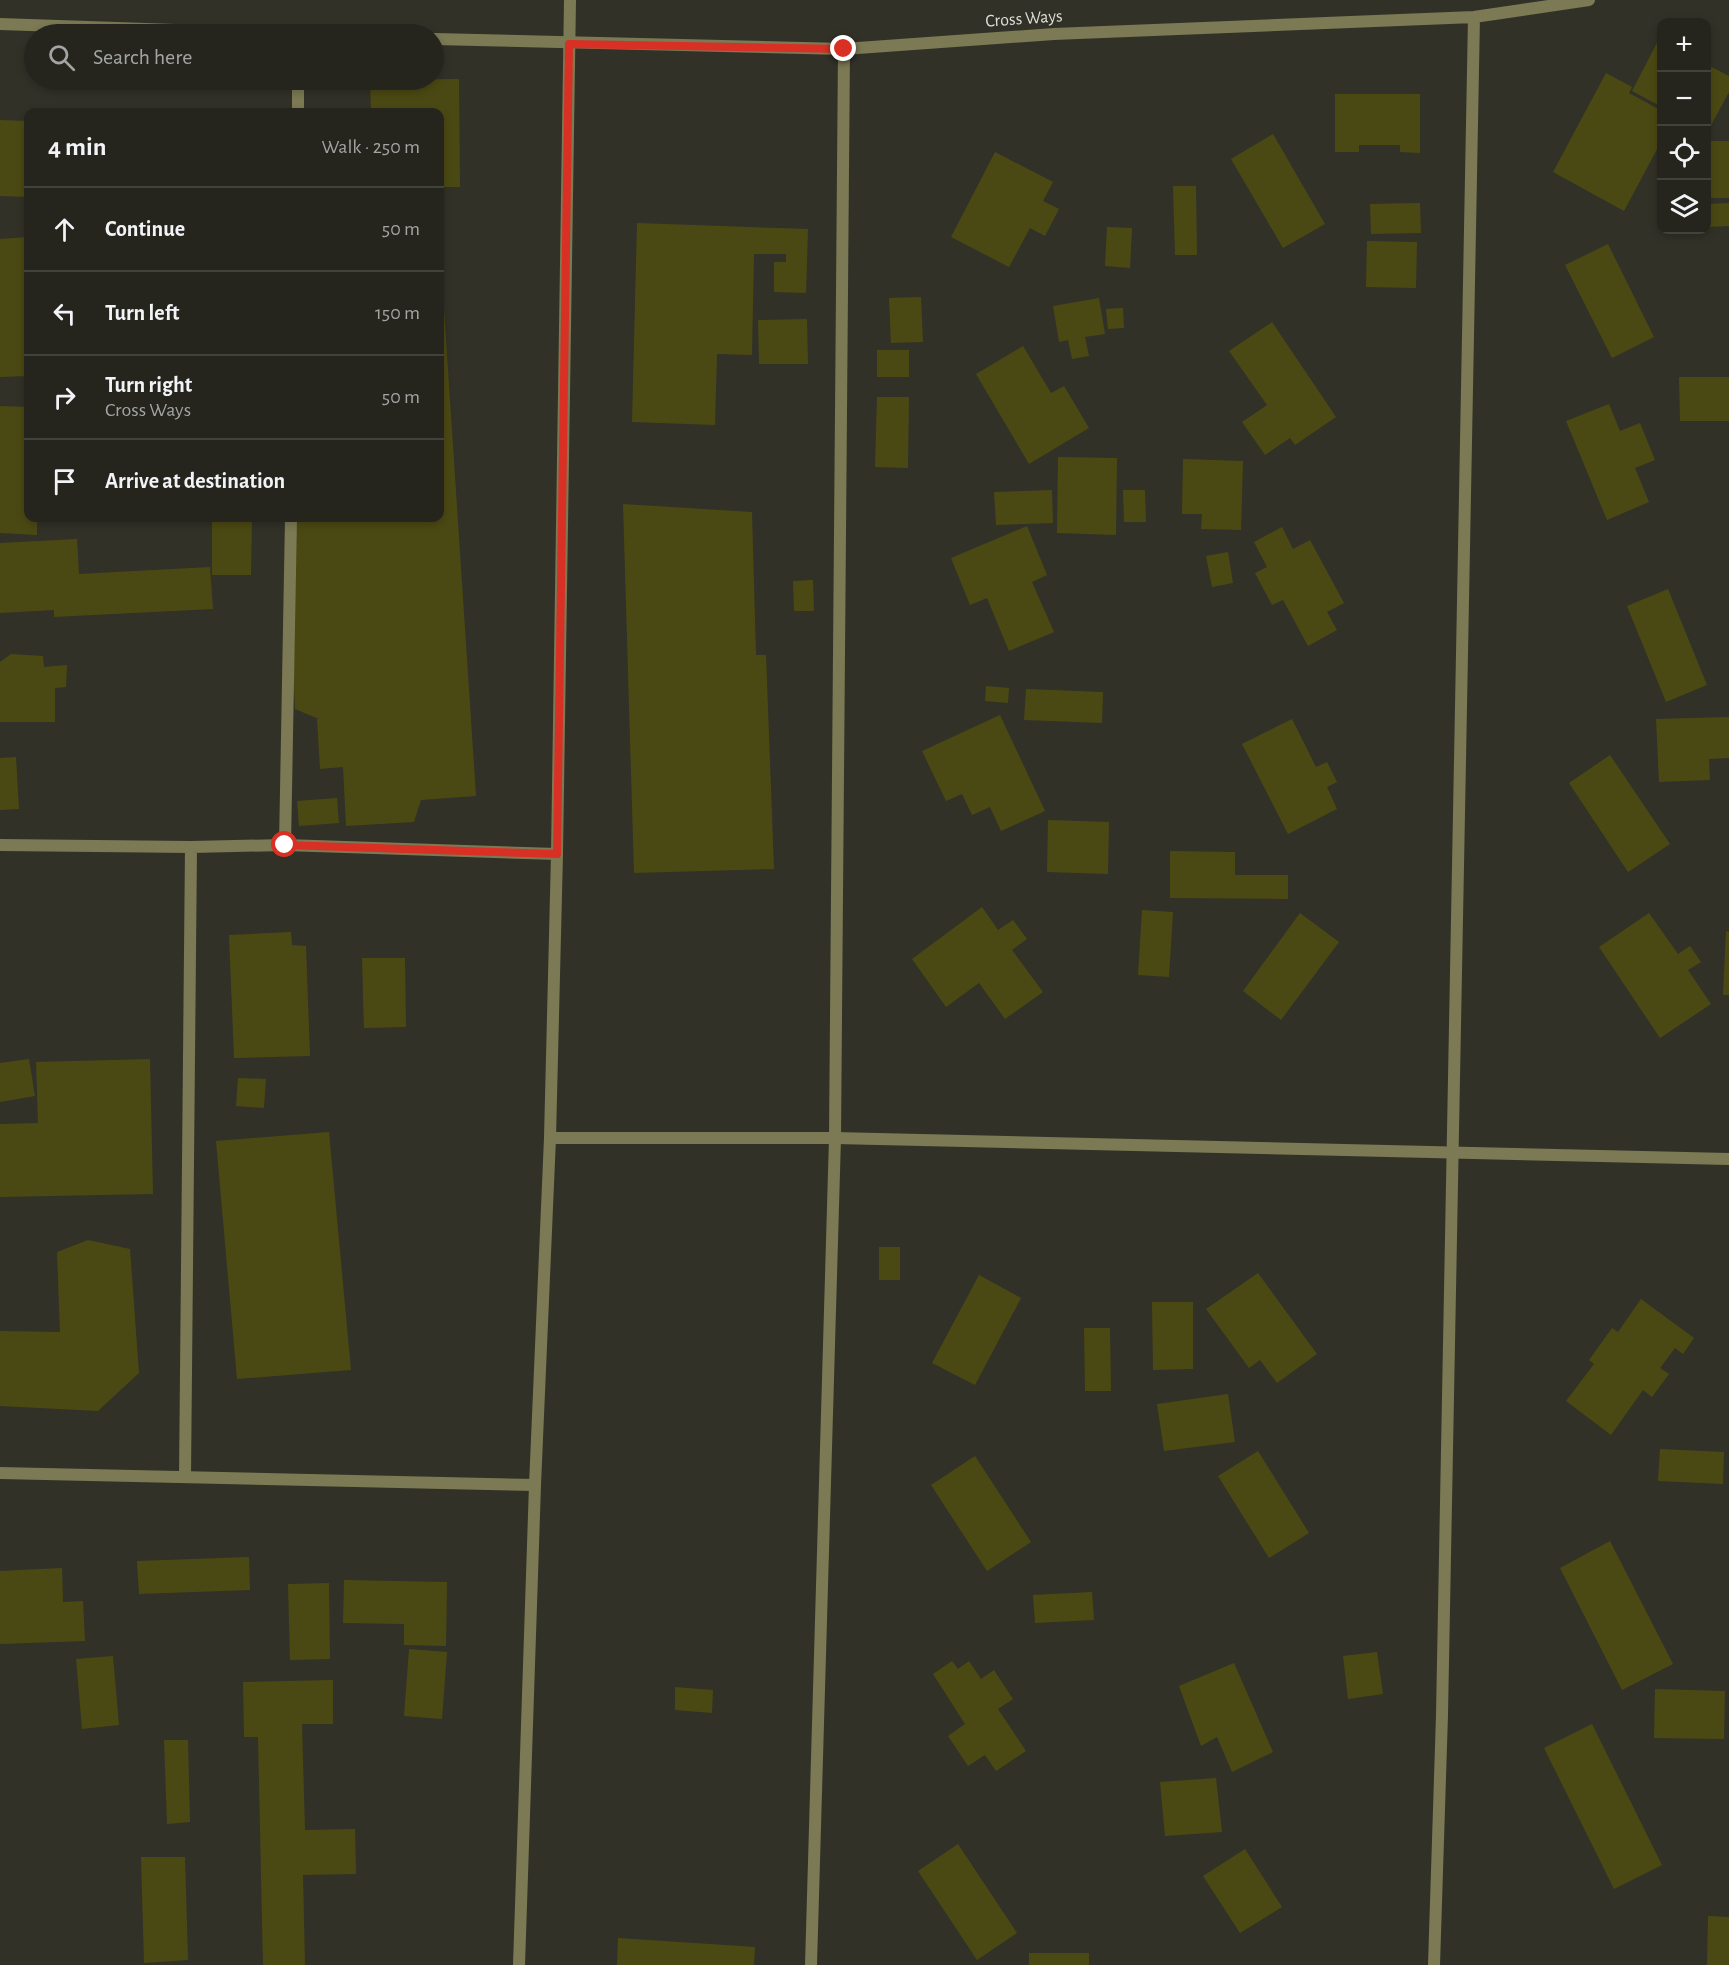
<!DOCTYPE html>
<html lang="en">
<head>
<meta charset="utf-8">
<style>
  :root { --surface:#25251e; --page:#31312b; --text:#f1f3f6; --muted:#a3a5a4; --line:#42423c }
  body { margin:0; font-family:"Alegreya Sans",sans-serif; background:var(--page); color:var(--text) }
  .controls { position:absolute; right:18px; top:18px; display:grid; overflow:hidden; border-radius:12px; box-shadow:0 3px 9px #0003 }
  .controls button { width:54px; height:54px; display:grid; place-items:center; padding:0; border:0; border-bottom:2px solid var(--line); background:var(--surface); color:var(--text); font:30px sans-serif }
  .stop { position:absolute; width:18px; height:18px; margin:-14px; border:4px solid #d93025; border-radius:50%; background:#fff }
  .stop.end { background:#d93025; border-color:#fff; box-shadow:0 2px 6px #0008 }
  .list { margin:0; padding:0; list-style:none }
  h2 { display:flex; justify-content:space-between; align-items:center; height:78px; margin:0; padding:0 24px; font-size:26px }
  h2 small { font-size:20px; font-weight:400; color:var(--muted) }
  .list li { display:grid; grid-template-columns:39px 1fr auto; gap:18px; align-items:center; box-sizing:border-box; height:84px; padding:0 24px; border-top:2px solid var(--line) }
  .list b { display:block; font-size:22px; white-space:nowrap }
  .list p { margin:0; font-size:20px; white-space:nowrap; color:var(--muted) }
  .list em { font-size:20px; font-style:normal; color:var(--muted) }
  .icon { flex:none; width:33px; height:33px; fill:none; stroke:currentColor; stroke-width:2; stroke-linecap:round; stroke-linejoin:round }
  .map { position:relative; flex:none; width:1729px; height:1965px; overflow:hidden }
  .search { position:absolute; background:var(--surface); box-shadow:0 3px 9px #0003; left:24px; top:24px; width:420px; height:66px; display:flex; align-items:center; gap:15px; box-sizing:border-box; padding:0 21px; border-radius:33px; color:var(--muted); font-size:22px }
  .panel { position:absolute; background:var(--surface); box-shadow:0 3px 9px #0003; left:24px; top:108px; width:420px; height:414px; border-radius:12px }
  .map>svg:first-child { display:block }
  .building { fill:#4b4913 }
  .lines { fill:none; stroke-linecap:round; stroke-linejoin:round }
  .minor { stroke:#7b7a54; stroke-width:12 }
  .tertiary { stroke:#7b7a54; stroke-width:12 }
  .route { stroke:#d93025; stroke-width:8 }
  .labels { text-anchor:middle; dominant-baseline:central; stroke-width:4.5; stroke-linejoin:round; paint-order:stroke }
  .street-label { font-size:18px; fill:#deded9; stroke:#313128 }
</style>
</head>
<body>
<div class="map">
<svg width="1729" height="1965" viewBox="0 0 1729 1965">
  <rect width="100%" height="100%" fill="#313128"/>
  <path class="building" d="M1659,39l3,2v66l-30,-16z
    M1706,64l23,12v16l-21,39 -2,-1z
    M1606,73l26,14 -3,6 33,18v29l-38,71 -71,-39z
    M459,79l1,108h-20v-75h-69l-1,-32z
    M1335,94h85v59l-20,-1v-7h-41v7h-24z
    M0,120l28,1v76l-28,-1z
    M1273,134l52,90 -42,24 -52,-89z
    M1706,141h23v57h-23z
    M995,152l58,30 -10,19 16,8 -14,27 -15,-8 -21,39 -58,-30z
    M1173,186h23l1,69h-22z
    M1420,203l1,30 -50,1 -1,-30z
    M1729,203v23l-23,1v-23z
    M637,223l171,6 -2,64 -32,-1v-30h12v-8h-32l-2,101 -35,-1 -2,71 -83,-3z
    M1107,227l25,1 -2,40 -25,-2z
    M28,237v139l-28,1v-138z
    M1367,241l50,1 -1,46 -50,-1z
    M1608,244l46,93 -42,21 -47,-93z
    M440,263h1l35,533 -55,4 -7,22 -68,4 -3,-59 -23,2 -3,-50h2l-24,-10 -9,-191h154z
    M921,297l2,45 -32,1 -2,-45z
    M1099,298l6,36 -20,3 4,19 -17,3 -4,-19 -9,2 -6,-36z
    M1123,308l1,20 -16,1 -2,-20z
    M807,319l1,45h-49l-1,-44z
    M1272,322l64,95 -41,28 -5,-7 -25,17 -23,-33 25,-17 -38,-54z
    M1023,346l28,47 13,-7 25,42 -60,36 -53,-90z
    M877,350h32v27h-32z
    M1679,377h50v44h-49z
    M877,397h32l-1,71 -33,-1z
    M1609,404l11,27 20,-8 15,37 -20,8 14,34 -42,18 -41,-99z
    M0,406l28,1v111h9v17l-37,-2z
    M1058,457l59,1 -1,77 -59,-2z
    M1183,459l60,2 -2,69 -40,-1 1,-15h-20z
    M1052,490l1,33 -57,2 -2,-33z
    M1123,490h22l1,32h-22z
    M623,504l129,8 4,143h10l8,214 -140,4z
    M212,518h40l-1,57h-39z
    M1027,526l20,49 -15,7 22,50 -45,19 -22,-53 -17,7 -19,-47z
    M1282,527l11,22 17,-9 34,63 -17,9 10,18 -29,16 -25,-46 -11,5 -17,-32 12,-6 -13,-25z
    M77,539l2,35 131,-7 3,42 -159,8v-7l-54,3v-70z
    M1228,552l5,31 -21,4 -6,-31z
    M813,580l1,31h-20l-1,-30z
    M1668,589l39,96 -41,17 -39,-96z
    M11,654l32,2 1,11 23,-2 -1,22 -11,1v34h-55v-60z
    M986,686l23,2 -1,15 -23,-2z
    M1026,689l77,3 -1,31 -78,-3z
    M1000,715l45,96 -44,20 -11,-24 -18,8 -10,-21 -16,7 -24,-50z
    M1729,717v41l-20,1 1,21 -51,2 -3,-63z
    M1292,719l24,48 11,-5 10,20 -10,5 10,22 -49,25 -46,-90z
    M1610,755l60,89 -42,28 -59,-89z
    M16,757l3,52 -19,1v-52z
    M337,798l2,25 -40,3 -2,-25z
    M1048,820l61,2 -1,52 -61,-2z
    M1170,851l65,1v23h53v24l-118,-1z
    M982,907l16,23 15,-10 14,19 -15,11 31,42 -38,27 -26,-36 -33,24 -34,-48z
    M1142,910l31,2 -4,65 -31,-2z
    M1300,913l39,29 -58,78 -38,-29z
    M1649,913l29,41 12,-8 11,16 -13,8 23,34 -51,34 -61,-91z
    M1726,931l3,1v63h-6z
    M291,932l1,13 14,1 4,110 -76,2 -5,-123z
    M362,958h43l1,69 -42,1z
    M29,1059l6,37 -35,6v-39z
    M150,1059l3,135 -153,3v-73l38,-1 -2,-61z
    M238,1078l28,1 -2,29 -28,-2z
    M329,1132l22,238 -114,9 -21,-238z
    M88,1240l42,9 9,124 -41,38 -98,-5v-75l60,1 -3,-80z
    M879,1247h21v33h-21z
    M1258,1273l59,81 -40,29 -17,-23 -11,8 -43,-59z
    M979,1275l42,23 -46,87 -43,-22z
    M1641,1299l53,39 -11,16 -8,-6 -15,20 9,6 -17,23 -9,-7 -32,45 -45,-34 28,-37 -5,-4 23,-32 6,4z
    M1152,1302h41v67l-40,1z
    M1084,1328h26l1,63h-26z
    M1228,1394l7,48 -71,9 -7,-47z
    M1660,1449l64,3 -1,32 -65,-3z
    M1258,1451l51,82 -40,25 -51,-82z
    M975,1456l56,86 -44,29 -56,-86z
    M1610,1541l63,123 -51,26 -62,-122z
    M249,1557l1,33 -111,4 -2,-33z
    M62,1568l1,34 20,-1 2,40 -85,3v-73z
    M344,1580l103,2 -1,64 -42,-1v-21l-61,-1z
    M329,1583l1,76 -40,1 -2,-76z
    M1092,1592l2,28 -59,3 -2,-28z
    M409,1649l38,3 -5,67 -38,-3z
    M1377,1652l6,42 -35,5 -5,-43z
    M113,1656l6,69 -37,4 -6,-70z
    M952,1661l6,8 11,-8 12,18 13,-9 19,29 -15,10 28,42 -30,20 -11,-16 -17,11 -20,-30 17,-12 -32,-50z
    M1234,1663l39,89 -41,20 -15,-35 -16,9 -22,-60z
    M333,1680v44h-31l3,106 50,-1 1,45 -53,1 2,90h-42l-5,-228h-14l-1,-55z
    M675,1687l38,3 -1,23 -37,-3z
    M1655,1689l70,2 -1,48 -70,-1z
    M1592,1724l70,141 -48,24 -70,-141z
    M164,1740h24l2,82 -23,2z
    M1216,1778l6,54 -57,4 -5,-54z
    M958,1844l59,89 -40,27 -59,-89z
    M1245,1849l37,58 -42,26 -37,-57z
    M141,1857h44l3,103 -44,3z
    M1708,1916l21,1v48h-22z
    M618,1938l137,9 -1,18h-137z
    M1029,1953h60v12h-60z"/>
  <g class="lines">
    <path class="minor" d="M0,24l295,10
      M434,39l410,10 210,-15 420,-17 115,-17
      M298,112v-32
      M0,845l191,2
      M285,845l6,-327
      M185,1477l6,-630 94,-2 272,9
      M519,1965l16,-480
      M811,1965l24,-827 9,-1089
      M1434,1965l8,-250 32,-1698"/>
    <path class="tertiary" d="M570,0l-13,854 -7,284h285l894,21
      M0,1473l535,12 15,-347"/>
  </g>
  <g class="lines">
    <path class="route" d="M285,845l272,9 12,-810 275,5"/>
  </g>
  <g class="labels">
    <g class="street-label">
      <text transform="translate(1024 19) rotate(-4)">Cross Ways</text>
    </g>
  </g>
</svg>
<div class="controls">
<button>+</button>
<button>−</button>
<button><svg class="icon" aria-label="locate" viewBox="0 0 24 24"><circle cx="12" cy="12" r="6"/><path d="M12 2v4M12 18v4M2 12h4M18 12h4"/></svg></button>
<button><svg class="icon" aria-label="layers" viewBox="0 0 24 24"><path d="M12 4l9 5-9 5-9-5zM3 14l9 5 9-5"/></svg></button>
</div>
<div class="stop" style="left:285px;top:845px"></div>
<div class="stop end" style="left:844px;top:49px"></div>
<div class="search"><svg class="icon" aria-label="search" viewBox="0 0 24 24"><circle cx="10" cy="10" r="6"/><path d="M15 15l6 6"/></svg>Search here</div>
<section class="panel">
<h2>4 min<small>Walk · 250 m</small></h2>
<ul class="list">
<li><svg class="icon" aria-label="ahead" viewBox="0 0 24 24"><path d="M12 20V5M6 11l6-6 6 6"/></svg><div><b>Continue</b></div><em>50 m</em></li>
<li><svg class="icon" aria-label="left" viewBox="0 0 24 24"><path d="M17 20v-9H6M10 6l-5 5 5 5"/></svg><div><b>Turn left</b></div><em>150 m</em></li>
<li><svg class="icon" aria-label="right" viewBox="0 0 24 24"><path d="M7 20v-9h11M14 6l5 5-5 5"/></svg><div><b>Turn right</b><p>Cross Ways</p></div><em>50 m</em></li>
<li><svg class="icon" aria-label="arrive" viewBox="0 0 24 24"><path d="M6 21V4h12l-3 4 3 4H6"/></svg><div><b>Arrive at destination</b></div></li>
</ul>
</section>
</div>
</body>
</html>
